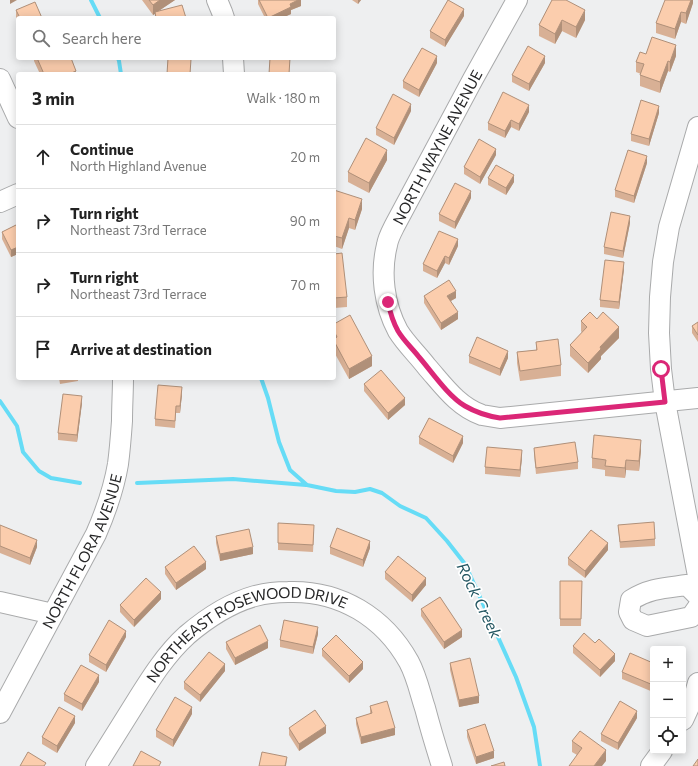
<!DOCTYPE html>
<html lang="en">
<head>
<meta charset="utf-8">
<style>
  :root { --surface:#fff; --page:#f6f6f6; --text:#222; --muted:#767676; --line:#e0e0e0 }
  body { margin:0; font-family:Commissioner,sans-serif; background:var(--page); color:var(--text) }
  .controls { position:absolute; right:12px; bottom:12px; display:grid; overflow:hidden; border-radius:4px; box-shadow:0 2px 10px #0003 }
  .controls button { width:36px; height:36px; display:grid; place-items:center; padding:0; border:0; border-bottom:1px solid var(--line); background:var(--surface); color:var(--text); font:20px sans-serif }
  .stop { position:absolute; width:12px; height:12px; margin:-9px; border:3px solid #db2777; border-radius:50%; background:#fff }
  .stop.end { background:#db2777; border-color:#fff; box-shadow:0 1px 4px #0008 }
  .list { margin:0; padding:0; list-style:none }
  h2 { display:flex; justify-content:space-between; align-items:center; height:52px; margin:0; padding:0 16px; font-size:17px }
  h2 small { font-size:13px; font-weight:400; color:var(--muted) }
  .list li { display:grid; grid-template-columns:26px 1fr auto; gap:12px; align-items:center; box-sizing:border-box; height:64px; padding:0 16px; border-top:1px solid var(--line) }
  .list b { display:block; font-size:15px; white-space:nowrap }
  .list p { margin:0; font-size:13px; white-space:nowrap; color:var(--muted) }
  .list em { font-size:13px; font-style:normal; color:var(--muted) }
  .icon { flex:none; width:22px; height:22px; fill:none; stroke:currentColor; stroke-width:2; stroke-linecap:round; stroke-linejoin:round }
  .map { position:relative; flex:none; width:698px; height:766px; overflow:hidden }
  .search { position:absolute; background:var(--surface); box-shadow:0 2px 10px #0003; left:16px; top:16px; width:320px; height:44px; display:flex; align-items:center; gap:10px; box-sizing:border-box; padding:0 14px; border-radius:4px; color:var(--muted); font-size:15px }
  .panel { position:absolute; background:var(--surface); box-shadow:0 2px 10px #0003; left:16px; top:72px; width:320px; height:308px; border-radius:4px }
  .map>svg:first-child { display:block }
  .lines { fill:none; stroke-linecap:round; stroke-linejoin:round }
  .stream { stroke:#66dcf6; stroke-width:4 }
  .minor-casing { stroke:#a9aaab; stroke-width:22 }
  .minor { stroke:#fff; stroke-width:20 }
  .wall { fill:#d8b095 }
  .shaded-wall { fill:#b09079 }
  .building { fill:#fbcdad; stroke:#b09079 }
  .route { stroke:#db2777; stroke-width:5 }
  .labels { text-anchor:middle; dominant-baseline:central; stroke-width:3.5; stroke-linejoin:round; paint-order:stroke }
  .street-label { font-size:15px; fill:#272728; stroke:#fff }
  .water-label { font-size:16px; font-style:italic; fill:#245762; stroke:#fff }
</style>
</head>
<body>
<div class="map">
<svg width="698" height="766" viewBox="0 0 698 766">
  <rect width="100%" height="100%" fill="#eeeff0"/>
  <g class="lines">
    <path class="stream" d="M91,0l9,18
      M118,58l1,3 2,13
      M261,378l7,20 11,44 11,28 17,15 29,6 19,1 15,-3 12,4 18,13 26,12 21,23 18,23 51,113 18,50 6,39
      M0,401l17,25 6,26 16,19 12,7 29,5
      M137,483l96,-4 73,6"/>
    <g class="minor-casing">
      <g id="minor">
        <path d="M217,0l5,12 2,6"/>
        <path d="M517,0l-44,79 -78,146c-3,6 -7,13 -8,20 -7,28 -3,60 11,86 8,13 20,24 29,36 16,18 31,40 55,48 6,1 12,2 18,3l198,-20"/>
        <path d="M233,58l1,16"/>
        <path d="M0,79l18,39"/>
        <path d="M698,127l-29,100 -6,35 -3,35 -1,36 2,36 4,33 33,174"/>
        <path d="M0,202l18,-8"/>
        <path d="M698,596l-11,-11c-21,3 -37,3 -56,15l-2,12 4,8 14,6 44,-9 7,-10"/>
        <path d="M0,602l53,12"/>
        <path id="s1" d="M0,713l96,-179c10,-23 18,-46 22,-70 2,-15 3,-29 4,-43 0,-15 1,-29 1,-43"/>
        <path d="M683,720l12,-26 3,-11"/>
        <path id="s2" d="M96,766c13,-21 27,-43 40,-64 15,-24 30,-48 51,-67 20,-17 43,-32 68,-39 11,-3 22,-4 33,-4 52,-2 96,25 121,70 8,15 11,31 16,46 5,19 11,39 17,58"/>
        <path d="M651,766l11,-15"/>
      </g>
    </g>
    <use href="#minor" class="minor"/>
  </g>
  <path class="wall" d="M142,0h33l-17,11 28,7h-31v-4l-2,1z
    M258,0h43v6l-10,4v4l-9,4h-17l-7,-14z
    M352,0h9l-3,4z
    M552,0l33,20 -9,18 -14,-7 -7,13 -16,-8v-11z
    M693,0v3l-7,21 -5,-2 -6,17 -19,-6v-10z
    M16,10l26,8h-24v3l-2,-4z
    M464,16l-19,31 -15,-9v-7z
    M646,54l30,2 -6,16 -2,-1 -8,22 -20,-7v-11l1,-1 -5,-2v-10z
    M34,58h37l5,16h-36l-6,-13z
    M437,63l-18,34 -16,-9v-7z
    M545,63l-16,28 -17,-9v-7z
    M411,111l-17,34 -18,-10v-7z
    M529,112l-10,19 -8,-4 -6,11 -17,-8v-7z
    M659,113l-10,33 -18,-5v-7z
    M496,155l-16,29 -16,-10v-7z
    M387,160l-18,33 -21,-11v-10z
    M647,163l-13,40 -19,-6v-7z
    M488,178l26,4 -8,13 -18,-10z
    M334,190l28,19 -7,21 -6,-2 -7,21 -8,-3z
    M471,198l-16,31 -16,-8v-7z
    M630,223l-7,35 -19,-4v-7z
    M18,224v30l-7,3 -9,-18v-7z
    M458,246l-9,19 -4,-2 -8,15 -14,-7v-7z
    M334,254l13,43v10l-13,1z
    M624,269l-5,40 -19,-2v-7z
    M424,296l32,2 -5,3 7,18 -17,11 -17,-27z
    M597,319l22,19 -18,18v3l-13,14 -18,-17v-11l12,-12 -1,-2v-10z
    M698,322v20l-6,-9v-7z
    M334,324l38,42 -23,13 -15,-27z
    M536,342l25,23v11l-41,5 -3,-18v-11l19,-2z
    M469,356l39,2 -8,18 -31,-13z
    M59,378h19v3l-18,3z
    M156,378h14l-14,2z
    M364,384l41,21 -17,15 -24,-29z
    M182,394l-2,19h-4l-1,15 -20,-2v-7z
    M82,403l-5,39 -19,-2v-7z
    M419,437l44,6 -10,20 -34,-19z
    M534,448l44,14v7l-42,5 -2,-19z
    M641,450l-2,21 -13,-1 -1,8 -20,-2v-6l-13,-2v-10z
    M522,457l-2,20 -35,-3v-7z
    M0,525l37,22 -7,18 -30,-12z
    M618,525l37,14v7l-35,2z
    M314,532l-1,20 -35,-2v-7z
    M216,536l37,18 -33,7 -4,-18z
    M330,547l40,1 -7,19 -33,-13z
    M608,550l-23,28 -17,-13v-7z
    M165,567l41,2 -30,21 -11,-16z
    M385,572l41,13 -14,17 -27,-23z
    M560,581h22l-1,45h-21z
    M161,599l-27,28 -14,-15v-7z
    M421,609l41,28 -18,12 -23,-33z
    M318,634l-5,20 -33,-7v-7z
    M126,637l-20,35 -17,-10v-7z
    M226,642l42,6 -33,17 -9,-16z
    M573,646l42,15 -15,16 -27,-24z
    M322,649l41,20 -14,14 -27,-27z
    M450,663l29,40 -20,4 -9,-37z
    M653,663v29l-31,-13v-7z
    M225,671l-25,31 -16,-13v-7z
    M99,682l-17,29 -18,-10v-7z
    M370,706l25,29 -34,9 -5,-20v-6l14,-4z
    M192,714l-19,33 -17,-10v-7z
    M637,718l-19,32 -17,-9v-7z
    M75,723l-18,30 -15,-9v-7z
    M289,728l37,5 -27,18 -10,-16z
    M467,730l27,28 -18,6 -9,-27z
    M572,741l34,20 -29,-6 -5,-3z"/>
  <path class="shaded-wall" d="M10,0h7l-7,4z
    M160,0h15l-22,15v-10z
    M298,0h3v6l-10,4v4l-9,4h-14l22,-14z
    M358,0h3l-3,4z
    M691,0h2v3l-7,21v-11z
    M464,9v7l-19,31v-7z
    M585,10v10l-9,18v-11z
    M681,12v10l-6,17v-10z
    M562,20v11l-7,13v-10z
    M676,45v11l-6,16v-10z
    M437,56v7l-18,34v-7z
    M545,56v7l-16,28v-7z
    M668,61v10l-8,22v-11z
    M76,71v3h-7z
    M411,104v7l-17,34v-7z
    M529,105v7l-10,19v-7z
    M659,106v7l-10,33v-7z
    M511,120v7l-6,11v-7z
    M496,149v6l-16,29v-7z
    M387,150v10l-18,33v-10z
    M647,156v7l-13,40v-7z
    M514,175v7l-8,13v-7z
    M471,191v7l-16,31v-7z
    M362,199v10l-7,21v-10z
    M630,216v7l-7,35v-7z
    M349,218v10l-7,21v-11z
    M458,239v7l-9,19v-7z
    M18,247v7l-7,3v-7z
    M445,256v7l-8,15v-7z
    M624,262v7l-5,40v-7z
    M456,291v7l-9,5v-7z
    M458,312v7l-17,11v-7z
    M619,327v11l-18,18v3l-13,14v-10l12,-16z
    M508,351v7l-8,18v-7z
    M372,356v10l-23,13v-10z
    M182,387v7l-2,19v-7z
    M82,396v7l-5,39v-7z
    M405,398v7l-17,15v-7z
    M463,436v7l-10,20v-7z
    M641,440v10l-2,21v-10z
    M522,450v7l-2,20v-7z
    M626,460v10l-1,8v-10z
    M37,540v7l-7,18v-7z
    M370,541v7l-7,19v-7z
    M608,543v7l-23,28v-7z
    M253,547v7l-33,7v-7z
    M206,562v7l-30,21v-7z
    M426,578v7l-14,17v-7z
    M161,592v7l-27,28v-7z
    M318,627v7l-5,20v-7z
    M462,630v7l-18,12v-7z
    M126,631v6l-20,35v-7z
    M268,641v7l-33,17v-7z
    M615,654v7l-15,16v-7z
    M363,662v7l-14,14v-7z
    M225,664v7l-25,31v-7z
    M99,675v7l-17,29v-7z
    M479,696v7l-20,4v-7z
    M192,707v7l-19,33v-7z
    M637,711v7l-19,32v-7z
    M75,716v7l-18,30v-7z
    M326,726v7l-27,18v-7z
    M395,728v7l-34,9v-7z
    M606,750v11l-4,5h-8z
    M494,751v7l-18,6v-7z
    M287,757l-1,9h-1z"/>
  <path class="building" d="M149,0h11l-7,5z
    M259,0h39l-8,4 1,3 -23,11z
    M448,0l16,9 -19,31 -15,-9z
    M552,0h14l19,10 -9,17 -14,-7 -7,14 -16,-9z
    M665,0h26l-5,13 -5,-1 -6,17 -19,-6z
    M35,2l7,16h-22l-4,-8z
    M182,5l4,13h-30l-1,-6z
    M652,37l24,8 -6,17 -2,-1 -8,21 -20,-7 4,-11 -8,-2 4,-10 6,2z
    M528,46l17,10 -16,28 -17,-9z
    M422,48l15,8 -18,34 -16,-9z
    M37,58h34l5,13 -7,3h-25z
    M168,58h12l11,1 -1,15h-23z
    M270,58h20l-1,16h-20z
    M503,92l26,13 -10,19 -8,-4 -6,11 -17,-8z
    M393,94l18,10 -17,34 -18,-10z
    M641,100l18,6 -10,33 -18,-5z
    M366,138l21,12 -18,33 -21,-11z
    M479,139l17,10 -16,28 -16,-10z
    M628,150l19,6 -13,40 -19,-6z
    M496,165l18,10 -8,13 -18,-10z
    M455,183l16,8 -16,31 -16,-8z
    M334,190l28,9 -7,21 -6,-2 -7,20 -8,-2z
    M611,212l19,4 -7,35 -19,-4z
    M18,224v23l-7,3 -9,-18z
    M439,231l19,8 -9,19 -4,-2 -8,15 -14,-7z
    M342,253l5,44 -13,1v-44z
    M605,260l19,2 -5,40 -19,-2z
    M449,280l7,11 -9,5 11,16 -17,11 -17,-27z
    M590,312l7,7 6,-7 16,15 -19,20 1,2 -13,14 -18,-18 17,-18 -6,-6z
    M350,315l22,41 -23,13 -15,-28v-2l3,-2 -3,-6v-7z
    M698,322v13l-6,-9z
    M477,337l31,14 -8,18 -31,-13z
    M558,339l3,26 -41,6 -3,-19 20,-2 -1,-8z
    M381,370l24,28 -17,15 -24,-29z
    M158,385l24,2 -2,19h-4l-1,15 -20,-2z
    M63,394l19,2 -5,39 -19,-2z
    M429,418l34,18 -10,20 -34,-19z
    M594,435l47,5 -2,21 -13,-1 -1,8 -20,-2 1,-6 -14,-2z
    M575,442l3,20 -42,6 -2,-20z
    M487,447l35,3 -2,20 -35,-3z
    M654,522l1,17 -35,3 -2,-17z
    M278,523l36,2 -1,20 -35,-2z
    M0,525l37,15 -7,18 -30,-12z
    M337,528l33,13 -7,19 -33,-13z
    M249,529l4,18 -33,7 -4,-18z
    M591,530l17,13 -23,28 -17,-13z
    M194,546l12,16 -30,21 -11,-16z
    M398,556l28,22 -14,17 -27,-23z
    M146,578l15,14 -27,28 -14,-15z
    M560,581h22l-1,38h-21z
    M440,597l22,33 -18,12 -23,-33z
    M109,620l17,11 -20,34 -17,-10z
    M284,620l34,7 -5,20 -33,-7z
    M260,625l8,16 -33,17 -9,-16z
    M584,633l11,10 4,-4 16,15 -15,16 -27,-24z
    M336,635l27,27 -14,14 -27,-27z
    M209,652l16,12 -25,31 -16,-13z
    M630,653l23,10v22l-31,-13z
    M470,658l9,38 -20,4 -9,-37z
    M81,665l18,10 -17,29 -18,-10z
    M175,697l17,10 -19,33 -17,-10z
    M387,701l8,27 -34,9 -5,-19 16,-5 -2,-7z
    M620,701l17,10 -19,32 -17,-9z
    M59,707l16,9 -18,30 -15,-9z
    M315,710l11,16 -27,18 -10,-16z
    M485,724l9,27 -18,6 -9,-27z
    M580,731l26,19 -12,16h-25l13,-18 -10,-7z
    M141,751l20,11 -2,4h-26z
    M28,752l18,11 -2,3h-24z
    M262,752l25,5 -2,9h-26z
    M698,759v7h-5z
    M504,762l1,4h-14z"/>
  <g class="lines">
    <path class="route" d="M388,302c2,10 5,20 10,29 6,10 14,17 21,26 13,15 29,39 46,49 12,7 22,10 35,12l165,-16 -4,-33"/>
  </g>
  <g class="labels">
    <g class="street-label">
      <text transform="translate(437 147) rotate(-62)">NORTH WAYNE AVENUE</text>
      <text stroke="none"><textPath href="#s1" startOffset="182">NORTH FLORA AVENUE</textPath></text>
      <text stroke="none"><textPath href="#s2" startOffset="217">NORTHEAST ROSEWOOD DRIVE</textPath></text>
    </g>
    <g class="water-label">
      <text transform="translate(480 600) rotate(64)">Rock Creek</text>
    </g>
  </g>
</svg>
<div class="controls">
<button>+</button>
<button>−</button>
<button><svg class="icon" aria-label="locate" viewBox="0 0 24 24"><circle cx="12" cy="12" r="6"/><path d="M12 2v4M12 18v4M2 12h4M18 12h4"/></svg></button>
</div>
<div class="stop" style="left:661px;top:369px"></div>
<div class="stop end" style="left:388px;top:302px"></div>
<div class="search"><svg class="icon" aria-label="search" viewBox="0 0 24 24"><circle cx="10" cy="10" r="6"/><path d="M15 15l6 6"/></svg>Search here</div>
<section class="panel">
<h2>3 min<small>Walk · 180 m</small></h2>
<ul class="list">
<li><svg class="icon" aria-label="ahead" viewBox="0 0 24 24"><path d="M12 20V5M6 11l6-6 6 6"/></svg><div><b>Continue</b><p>North Highland Avenue</p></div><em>20 m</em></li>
<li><svg class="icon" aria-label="right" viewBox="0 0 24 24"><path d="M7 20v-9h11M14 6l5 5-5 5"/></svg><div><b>Turn right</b><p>Northeast 73rd Terrace</p></div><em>90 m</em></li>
<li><svg class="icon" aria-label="right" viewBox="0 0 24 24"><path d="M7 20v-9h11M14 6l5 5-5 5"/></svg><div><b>Turn right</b><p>Northeast 73rd Terrace</p></div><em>70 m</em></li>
<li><svg class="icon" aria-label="arrive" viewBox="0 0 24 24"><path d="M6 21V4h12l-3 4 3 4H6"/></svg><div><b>Arrive at destination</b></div></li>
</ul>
</section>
</div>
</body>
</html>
